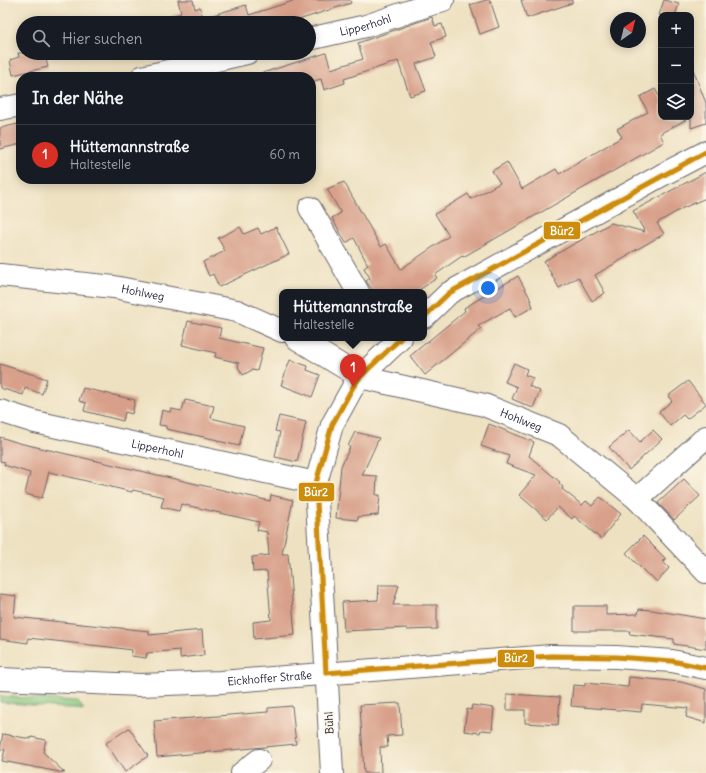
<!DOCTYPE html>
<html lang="de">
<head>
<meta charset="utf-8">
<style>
  :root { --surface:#171b24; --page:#20242c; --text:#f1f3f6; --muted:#9ea1a6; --line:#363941; --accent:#d93025 }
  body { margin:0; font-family:Delius,sans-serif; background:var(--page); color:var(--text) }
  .controls { position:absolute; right:12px; top:12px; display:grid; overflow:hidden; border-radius:8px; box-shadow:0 2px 10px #0003 }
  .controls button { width:36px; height:36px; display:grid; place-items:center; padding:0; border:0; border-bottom:1px solid var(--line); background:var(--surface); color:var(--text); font:20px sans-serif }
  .compass { position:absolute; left:610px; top:12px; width:36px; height:36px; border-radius:50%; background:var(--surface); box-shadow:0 2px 10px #0003; rotate:35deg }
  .you { position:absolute; left:488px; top:288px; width:14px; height:14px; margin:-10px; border:3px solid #fff; border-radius:50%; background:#1a73e8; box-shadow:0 0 0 6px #1a73e833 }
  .badge { display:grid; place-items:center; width:26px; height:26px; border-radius:50%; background:var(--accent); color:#fff; font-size:13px; font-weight:700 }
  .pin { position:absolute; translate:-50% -33px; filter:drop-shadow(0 1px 2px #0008) }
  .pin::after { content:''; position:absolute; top:21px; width:14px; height:12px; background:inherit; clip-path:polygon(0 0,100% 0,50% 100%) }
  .popup { position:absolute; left:279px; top:289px; width:148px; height:52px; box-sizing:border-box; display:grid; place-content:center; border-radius:8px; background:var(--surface); filter:drop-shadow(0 1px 3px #0005); font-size:13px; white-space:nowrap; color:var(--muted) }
  .popup b { font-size:15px; color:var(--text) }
  .popup::after { content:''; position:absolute; left:50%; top:100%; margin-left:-8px; border:8px solid transparent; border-top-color:var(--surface) }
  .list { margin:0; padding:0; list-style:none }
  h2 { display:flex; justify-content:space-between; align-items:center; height:52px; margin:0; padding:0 16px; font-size:17px }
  h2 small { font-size:13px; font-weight:400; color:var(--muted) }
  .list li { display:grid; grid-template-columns:26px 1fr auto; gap:12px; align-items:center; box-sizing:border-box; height:60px; padding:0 16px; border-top:1px solid var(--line) }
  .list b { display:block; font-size:15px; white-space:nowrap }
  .list p { margin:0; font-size:13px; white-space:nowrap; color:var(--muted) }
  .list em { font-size:13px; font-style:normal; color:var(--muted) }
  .icon { flex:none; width:22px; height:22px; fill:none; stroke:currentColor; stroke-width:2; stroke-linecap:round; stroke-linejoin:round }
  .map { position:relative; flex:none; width:706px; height:773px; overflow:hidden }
  .search { position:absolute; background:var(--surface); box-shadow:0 2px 10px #0003; left:16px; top:16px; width:300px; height:44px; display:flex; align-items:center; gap:10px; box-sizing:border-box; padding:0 14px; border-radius:22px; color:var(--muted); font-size:15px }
  .panel { position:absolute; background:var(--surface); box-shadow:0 2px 10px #0003; left:16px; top:72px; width:300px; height:112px; border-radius:16px }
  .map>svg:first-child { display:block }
  .green { fill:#85c57d; stroke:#54745c }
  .building { fill:#d8a08a }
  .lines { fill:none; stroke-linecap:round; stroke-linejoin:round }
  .minor-casing { stroke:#69656a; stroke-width:24 }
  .major-casing { stroke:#69656a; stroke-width:24 }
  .minor { stroke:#fff; stroke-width:22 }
  .major { stroke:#fff; stroke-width:22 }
  .bus-1-casing { stroke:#fcf5e5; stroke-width:8 }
  .bus-1 { stroke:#cc8c0c; stroke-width:5 }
  .labels { text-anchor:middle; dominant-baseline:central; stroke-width:3; stroke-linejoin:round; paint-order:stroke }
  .street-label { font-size:11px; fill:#22223b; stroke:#fcf5e5 }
  .line-badge { stroke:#fcf5e5; stroke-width:1.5 }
  .badge-label { font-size:11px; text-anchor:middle; font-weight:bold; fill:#fff }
</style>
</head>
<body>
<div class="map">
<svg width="706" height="773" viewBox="0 0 706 773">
  <rect width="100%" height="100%" fill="#fcf5e5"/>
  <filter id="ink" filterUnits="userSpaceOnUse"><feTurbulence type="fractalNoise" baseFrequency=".025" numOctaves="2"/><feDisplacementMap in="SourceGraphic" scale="8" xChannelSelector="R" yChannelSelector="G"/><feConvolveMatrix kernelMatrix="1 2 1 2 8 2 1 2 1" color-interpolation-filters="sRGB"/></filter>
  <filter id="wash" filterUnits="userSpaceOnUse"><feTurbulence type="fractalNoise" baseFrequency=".012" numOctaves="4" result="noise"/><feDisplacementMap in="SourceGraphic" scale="16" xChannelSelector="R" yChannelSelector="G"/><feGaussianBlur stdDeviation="0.9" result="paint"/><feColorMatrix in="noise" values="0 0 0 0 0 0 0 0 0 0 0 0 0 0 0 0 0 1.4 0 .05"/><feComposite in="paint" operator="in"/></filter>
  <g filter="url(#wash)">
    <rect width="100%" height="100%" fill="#eee1c1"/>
    <path class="green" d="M0,696l78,5 6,9 -84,-8z"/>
    <g id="blocks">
      <path class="building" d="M178,0h15l2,9 5,-2 3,11 43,-13 3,10 47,-15h54l1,3 -62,20h-129v-3l21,-7z
        M486,0h4l9,27 -19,7 -10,-29z
        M521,0h51v3l-45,15z
        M664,0l15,4 -4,11h-16z
        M432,17l3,9 7,-2 4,13 -15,5 5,15 -20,7 10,27 -16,5 -12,-35 -54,18 1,4 -21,7 -3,-11 -10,3v-5h-51l-1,-3 67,-21 5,16 32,-10 -5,-16z
        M18,53h26l4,14 -35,8 -3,-15 9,-3z
        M691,67h1l14,36v20l-15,5v-11l-30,16v2l-1,-1 4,8 -201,115 -1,-1 -27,19 2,3 -21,14h-42l-8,-11 4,-3 -6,-10 4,-3 -14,-27 -8,5 -14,-25 9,-5 -14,-24 17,-7 37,65 5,-3 15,25 48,-33 -14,-22 33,-20 3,5 29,-16 -8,-12 15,-9 15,27 34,-20 3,5 63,-37 -5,-8 31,-17 -8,-15 15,-8 6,10v18h30z
        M18,124l3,20 -21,5v-21z
        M706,172v26l-23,10 -26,15 7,11 -37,21 1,1 -33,19 10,18 -13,8 -14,-24 -19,11 -15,-27 67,-38 34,9 -12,-21z
        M240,227l4,7 14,-6 3,6 15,-7 13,27 -70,33 -6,-13 -4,2 -6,-14 22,-11 -7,-13z
        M518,276l11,20 4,11 -18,10 -5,-9 -32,18 3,3 -56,46 -15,-19 55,-45 -1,-3z
        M188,321l33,7 -2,10 44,10 -6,23 -5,-1 -9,5 -5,-8 1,-4 -24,-6 1,-4 -34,-8z
        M290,360l18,6 -1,4 13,5 -8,22 -31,-12z
        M514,363l13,6 -2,6 8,3 -4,8 11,5 -7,17 -21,-9 5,-12 -12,-5z
        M0,364l47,15 -5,15 -17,-6 -2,7 -23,-7z
        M688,381l18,23 -19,15 -4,-4 -13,11 -11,-14 13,-11 -4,-5z
        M83,388l52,12 -3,14 -7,-2 -2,9 -39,-10 2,-8 -7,-2z
        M185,400l29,6 -3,12 33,8 -5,20 -21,-5v-1l-52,-11v-3l-7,-1 3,-15 8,2 1,-3 11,2z
        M279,416l27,6 -9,40 -22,-5 5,-25 -5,-1z
        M489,424l45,18 -5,14 31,26 -1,1 4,4 -1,2 20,16 4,-4 6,5 8,-9 21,17 -20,25 -27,-23 -2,3 -14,-12 -11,12 -28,-24 17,-20 -30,-11 3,-8 -28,-10z
        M629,430l11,12 13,-12 9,9 -33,31 -20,-23z
        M355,432l24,6 -17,37 15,1 -1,19h4l-2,20 -20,2v3l-22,-2 5,-52 9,-19 -2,-1z
        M0,437l19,6 251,58 1,-6 22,5 -11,54h6l7,81 -41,4 -1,-17 18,-2 -4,-49 -14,1 -1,-15 17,-2 -2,-23 -10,-2 2,-8 -78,-18 -2,7 -18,-4 3,-10 -31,-7 -1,2 -83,-20 -7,26 -17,-4 5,-21 -26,-8 1,-3 -5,-1z
        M684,479l16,17 -26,24 -16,-17z
        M643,536l23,23 -3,3 6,6 -12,14 -7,-7 -1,1 -23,-23z
        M379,585h20l-6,20h44v24l-30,1v-2l-63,3 -2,-29 36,-2z
        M0,594l16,2 -2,21 135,14v4l53,-5 2,25 -24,3v-8l-33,3 -1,5 -15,-2 1,-6 -23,-3 -81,-9v5l-28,-4z
        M574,606h32v9l32,-1 1,-5 13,1 54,9v30l-32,-5v-5l-45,-5 1,-3h-56z
        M629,677l52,5 25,7v34l-20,-6 2,-9 -46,-4 -1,8 -70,-6 2,-21 12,1v-3l43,4z
        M507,694l53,3 -2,28 -33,-2v-13h-18z
        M400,703l2,32 -15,1 1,11h-8l1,26h-17l-4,-68z
        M472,705l22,3 -2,23 -11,-1 -1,3 -16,-2 3,-22 4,1z
        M292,706l4,38 -139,13 -3,-36 114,-9v-4z
        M129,728l19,28 -23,16 -19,-29z
        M3,734l28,5v-2l15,3 -3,12 22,21 -63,-12 3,-11 -5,-1z"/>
    </g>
  </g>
  <g filter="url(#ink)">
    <use href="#blocks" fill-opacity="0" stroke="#69656a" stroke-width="1"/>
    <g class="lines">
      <g class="minor-casing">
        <g id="minor">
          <path id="s1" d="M309,39l57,-13 77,-26"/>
          <path d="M142,77l105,-24"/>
          <path d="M0,109l21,-4"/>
          <path d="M310,208l48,84"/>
          <path id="s2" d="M0,275l114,12 123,24 45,20"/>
          <path d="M424,317l25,-24 213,-118 44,-23"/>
          <path id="s3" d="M296,338l64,39 124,28 75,30 78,64 69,73"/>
          <path id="s4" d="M0,411l35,11 281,61"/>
          <path d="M637,499l69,-62"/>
          <path d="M242,773l17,-13"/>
          <path d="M332,773l-16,-290 16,-58 21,-38 7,-10 41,-39"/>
        </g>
      </g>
      <g class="major-casing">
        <g id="major">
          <path id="s5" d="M0,679l140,6 80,-3 331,-26 65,1 56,4 34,7"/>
        </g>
      </g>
      <use href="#minor" class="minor"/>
      <use href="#major" class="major"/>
      <g class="bus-1-casing">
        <path id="bus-1" d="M424,317l25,-24 257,-141
          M326,673l225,-17 65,1 56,4 34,7
          M326,673l-10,-190 16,-58 21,-38 7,-10 41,-39"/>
      </g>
      <use href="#bus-1" class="bus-1"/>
    </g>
  </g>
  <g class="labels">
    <g class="street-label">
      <text stroke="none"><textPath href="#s1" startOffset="58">Lipperhohl</textPath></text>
      <text stroke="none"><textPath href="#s2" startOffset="144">Hohlweg</textPath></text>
      <text stroke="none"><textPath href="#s3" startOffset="242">Hohlweg</textPath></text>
      <text stroke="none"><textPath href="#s4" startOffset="162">Lipperhohl</textPath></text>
      <text stroke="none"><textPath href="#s5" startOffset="270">Eickhoffer Straße</textPath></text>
      <text transform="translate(329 723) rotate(-93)">Bühl</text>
    </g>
  </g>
  <g class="line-badge">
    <rect x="543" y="221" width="38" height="19" rx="4" fill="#cc8c0c"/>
    <rect x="298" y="482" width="37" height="20" rx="4" fill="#cc8c0c"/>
    <rect x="497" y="649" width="38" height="19" rx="4" fill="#cc8c0c"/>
  </g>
  <g class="badge-label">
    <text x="562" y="235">Bür2</text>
    <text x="316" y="496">Bür2</text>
    <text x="516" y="662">Bür2</text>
  </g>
</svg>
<div class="controls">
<button>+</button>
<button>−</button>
<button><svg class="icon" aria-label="layers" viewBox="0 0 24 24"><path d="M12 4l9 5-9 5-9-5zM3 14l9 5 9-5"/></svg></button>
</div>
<svg class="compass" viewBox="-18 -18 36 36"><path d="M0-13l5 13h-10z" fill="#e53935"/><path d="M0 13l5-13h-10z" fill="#9ea1a6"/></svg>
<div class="you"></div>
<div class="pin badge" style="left:353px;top:387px">1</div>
<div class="popup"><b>Hüttemannstraße</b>Haltestelle</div>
<div class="search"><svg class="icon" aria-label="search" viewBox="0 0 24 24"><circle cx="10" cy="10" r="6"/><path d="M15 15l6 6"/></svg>Hier suchen</div>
<section class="panel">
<h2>In der Nähe<small></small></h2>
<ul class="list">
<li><span class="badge">1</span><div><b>Hüttemannstraße</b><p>Haltestelle</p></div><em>60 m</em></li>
</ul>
</section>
</div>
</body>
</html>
